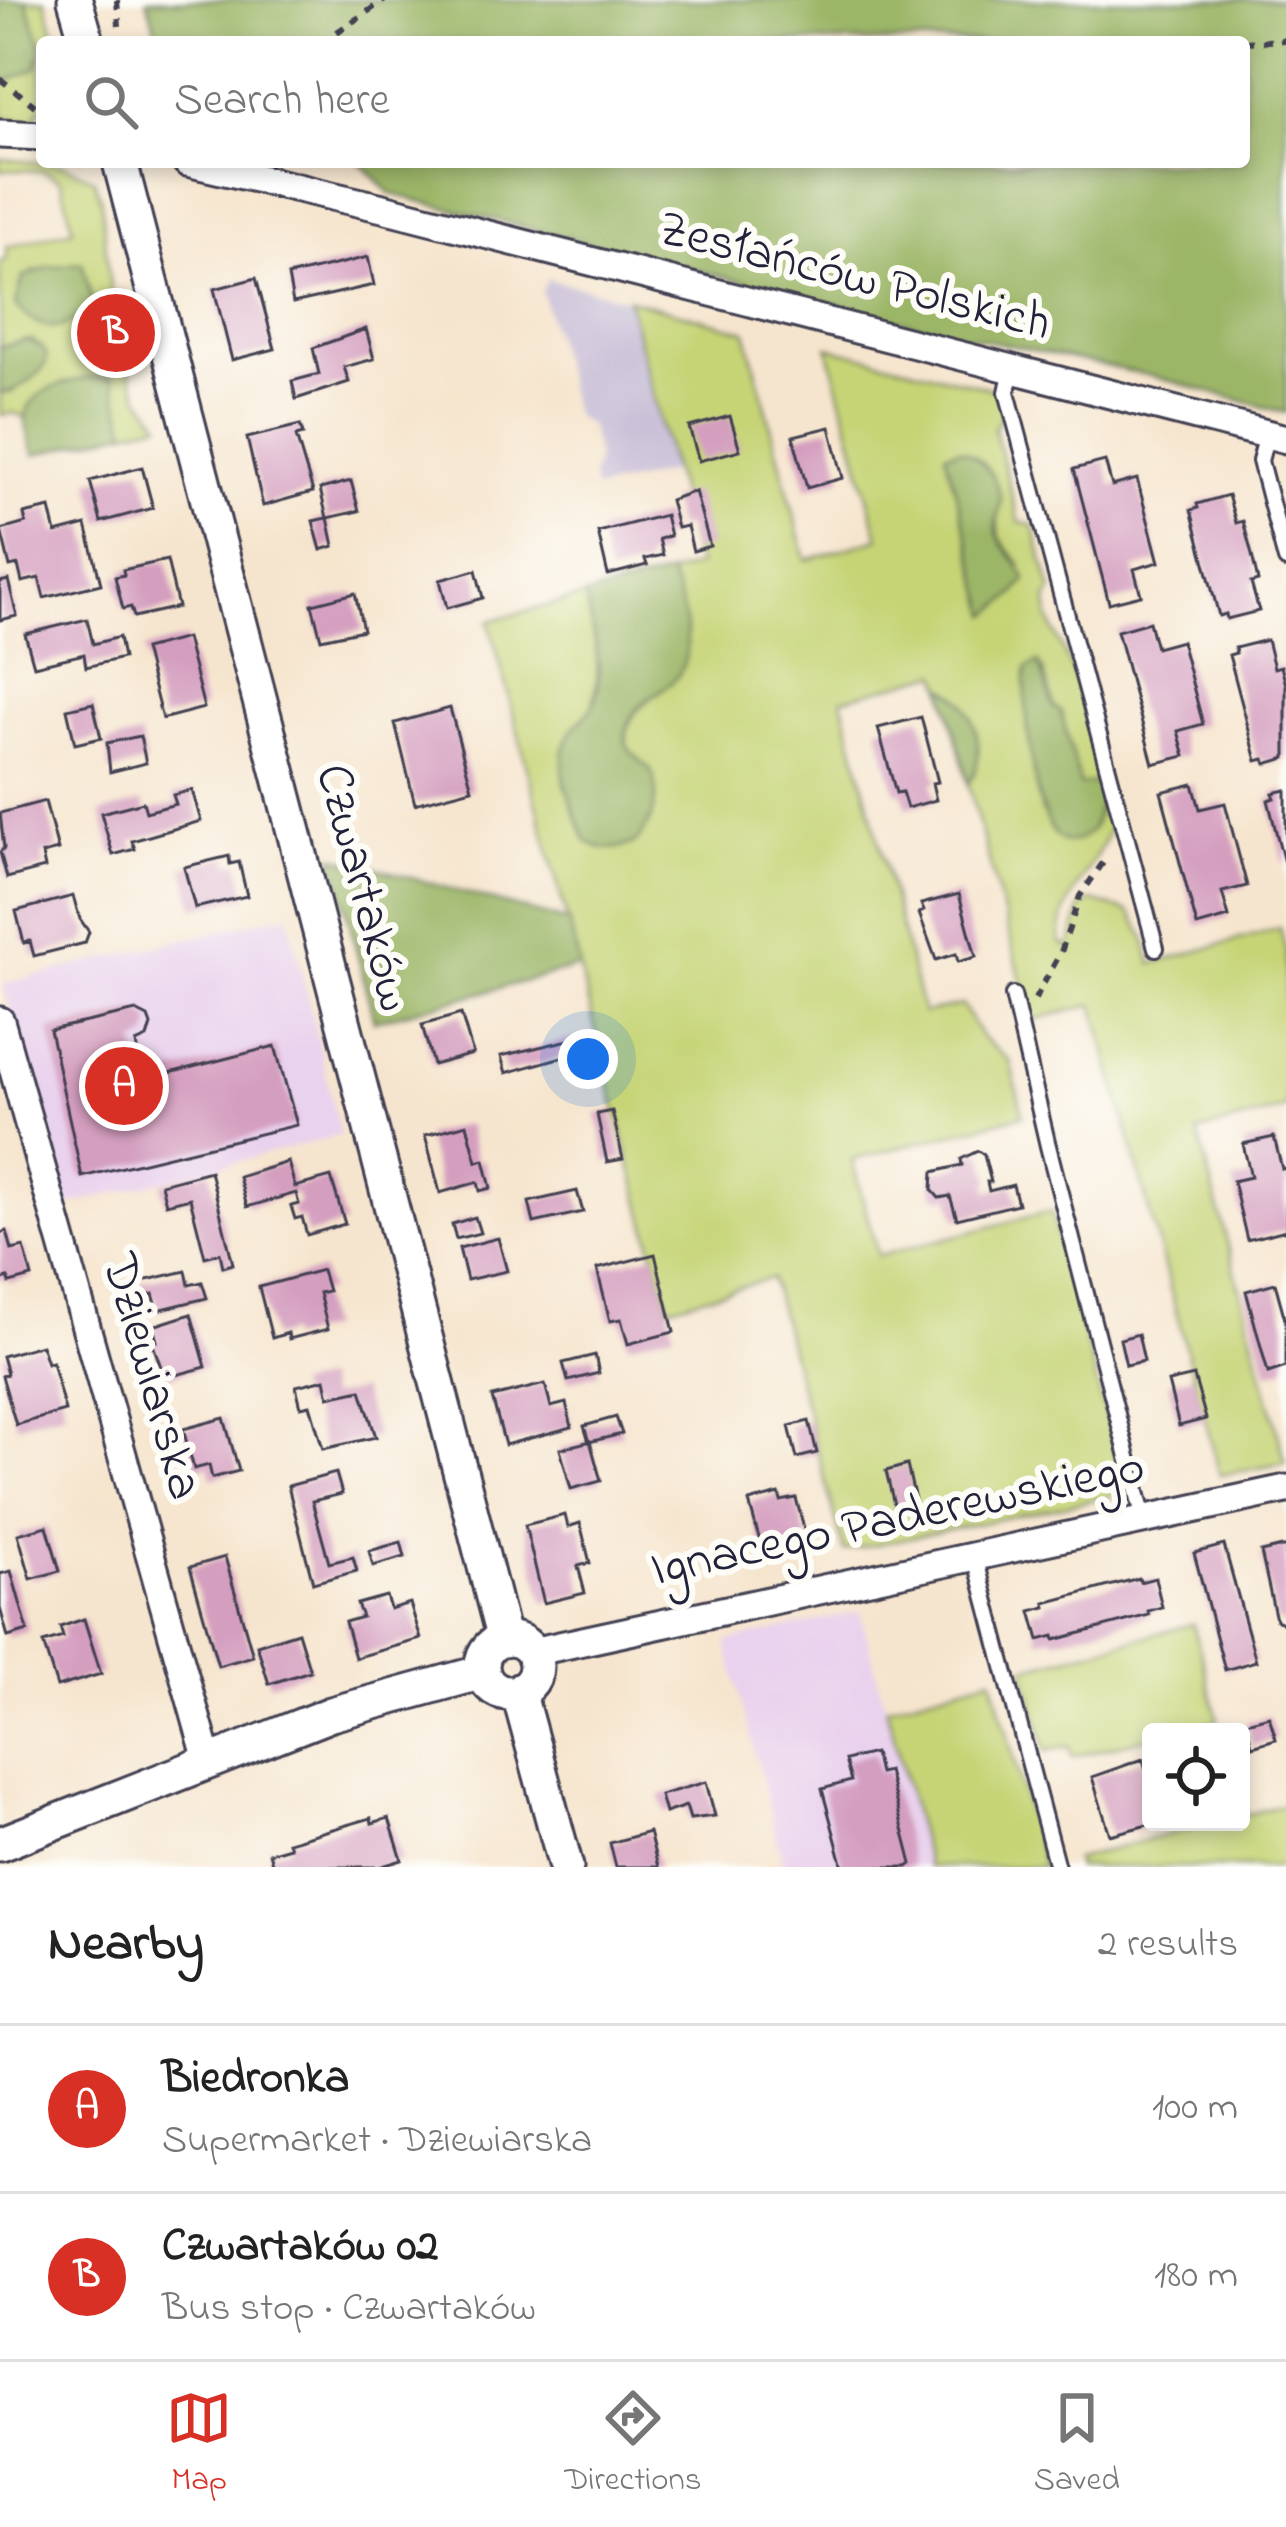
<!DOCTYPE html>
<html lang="en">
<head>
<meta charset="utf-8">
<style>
  :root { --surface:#fff; --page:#f6f6f6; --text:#222; --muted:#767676; --line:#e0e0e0; --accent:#d93025 }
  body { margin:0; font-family:"Indie Flower",sans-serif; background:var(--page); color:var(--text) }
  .controls { position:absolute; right:36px; bottom:36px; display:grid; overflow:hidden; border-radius:12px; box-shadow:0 6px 18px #0003 }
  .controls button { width:108px; height:108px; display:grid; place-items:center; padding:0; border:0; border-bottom:3px solid var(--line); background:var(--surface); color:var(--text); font:60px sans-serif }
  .you { position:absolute; left:588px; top:1059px; width:42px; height:42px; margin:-30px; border:9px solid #fff; border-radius:50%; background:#1a73e8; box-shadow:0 0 0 18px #1a73e833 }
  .badge { display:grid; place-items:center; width:78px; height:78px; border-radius:50%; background:var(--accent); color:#fff; font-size:39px; font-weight:700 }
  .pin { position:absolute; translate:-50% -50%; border:6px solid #fff; box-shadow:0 3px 12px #0006 }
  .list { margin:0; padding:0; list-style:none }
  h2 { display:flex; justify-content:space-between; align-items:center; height:156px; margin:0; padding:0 48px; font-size:51px }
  h2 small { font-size:39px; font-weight:400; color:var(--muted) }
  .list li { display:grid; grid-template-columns:78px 1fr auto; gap:36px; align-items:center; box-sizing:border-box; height:168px; padding:0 48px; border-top:3px solid var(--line) }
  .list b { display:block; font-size:45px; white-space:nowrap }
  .list p { margin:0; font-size:39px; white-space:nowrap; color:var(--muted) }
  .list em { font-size:39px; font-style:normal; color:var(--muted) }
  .icon { flex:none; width:66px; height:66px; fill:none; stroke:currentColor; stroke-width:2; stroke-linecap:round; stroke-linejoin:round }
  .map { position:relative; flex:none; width:1286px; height:1867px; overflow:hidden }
  .search { position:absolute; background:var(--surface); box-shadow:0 6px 18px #0003; left:36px; right:36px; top:36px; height:132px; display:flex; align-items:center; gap:30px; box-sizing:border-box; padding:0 42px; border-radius:12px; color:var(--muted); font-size:45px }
  .sheet { height:492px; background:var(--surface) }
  nav { display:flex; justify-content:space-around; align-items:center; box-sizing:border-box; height:168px; border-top:3px solid var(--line); background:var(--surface); font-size:33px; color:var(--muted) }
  nav a { display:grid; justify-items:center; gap:6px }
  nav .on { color:var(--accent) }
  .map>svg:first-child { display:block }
  .built { fill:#e9d2ed }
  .industrial { fill:#c9bfd7 }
  .green { fill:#c6d476; stroke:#747b58; stroke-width:3; fill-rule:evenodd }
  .forest { fill:#9cb667; stroke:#5f6c51; stroke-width:3 }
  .building { fill:#d49ebf }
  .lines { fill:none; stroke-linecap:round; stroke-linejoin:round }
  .service-casing { stroke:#423f51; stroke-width:20 }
  .minor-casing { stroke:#423f51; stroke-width:33 }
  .tertiary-casing { stroke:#423f51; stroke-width:39 }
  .path { stroke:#423f51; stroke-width:6; stroke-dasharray:9 9; stroke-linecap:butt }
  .service { stroke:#fff; stroke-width:14 }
  .minor { stroke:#fff; stroke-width:27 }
  .tertiary { stroke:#fff; stroke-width:33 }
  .labels { text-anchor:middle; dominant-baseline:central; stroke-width:12; stroke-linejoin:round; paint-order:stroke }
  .street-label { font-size:51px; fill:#22223b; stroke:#fdfcf7 }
</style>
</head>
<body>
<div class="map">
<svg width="1286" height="1867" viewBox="0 0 1286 1867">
  <rect width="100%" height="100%" fill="#fdfcf7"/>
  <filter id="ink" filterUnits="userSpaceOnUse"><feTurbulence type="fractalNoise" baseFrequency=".00833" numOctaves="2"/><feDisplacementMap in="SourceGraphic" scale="24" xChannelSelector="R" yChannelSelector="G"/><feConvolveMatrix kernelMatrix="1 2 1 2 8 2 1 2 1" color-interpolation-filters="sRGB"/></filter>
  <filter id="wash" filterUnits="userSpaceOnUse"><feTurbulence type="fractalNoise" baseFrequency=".004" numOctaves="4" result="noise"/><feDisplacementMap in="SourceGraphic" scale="48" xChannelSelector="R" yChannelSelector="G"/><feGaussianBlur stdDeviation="2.7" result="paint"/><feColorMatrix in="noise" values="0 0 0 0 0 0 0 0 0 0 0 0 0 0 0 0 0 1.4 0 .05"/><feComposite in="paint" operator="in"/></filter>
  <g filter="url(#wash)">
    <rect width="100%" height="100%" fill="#f6e5ce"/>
    <path class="built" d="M288,914l52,221 -274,71 -63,-222z
      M860,1611l68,256h-144l-58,-225z"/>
    <path class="industrial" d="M547,279l81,20 45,172 -78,19 -3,-12 5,-20 -7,-33 -15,-8 -33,-126z"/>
    <path class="green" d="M26,0h19l12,42h-15v69h-5v9l-34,-2 -3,-34 36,-16 6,-21z
      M0,159l64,6 30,14 7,21 10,96 -10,4 13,60h11l15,37 21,26 -34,8 -15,-54 -81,28 -6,12 -12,-4 -13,2v-21l14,-2 19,-52 -33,7v-85l7,-3v-12l66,-18 -12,-48 -17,-10 -44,-1zM82,264l-18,62 -12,1 -20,-55z
      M628,299l118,32 60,229 73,-22 -51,-191 169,43 6,24 -9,14 25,94 14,3 19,66 -5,9 2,19 25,56 29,106 -23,5 -19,-73 -7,-6 -11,-39c-10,55 -16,90 -1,144l53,10 10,-34c2,9 7,20 6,29 -2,38 -52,74 -51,125l7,5 4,-4 10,-37 11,-5 38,11 15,25 7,27 128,-36 6,23v157l-88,24 88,331 -66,12 -126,-470 -62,15 -64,-237c22,-26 6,-85 -25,-96l-5,-14 -96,26 81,314 39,-8 20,33 28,23 13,54 -171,45 26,96 173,-45 75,282 -282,58 -73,-273 -103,29 -179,-686 96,-25c10,39 19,75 6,115l-11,9 20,128h22c38,-38 49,-61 5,-100 -4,-40 24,-46 45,-67 26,-27 11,-77 -3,-107l29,-8zM977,457l24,42c-6,35 -6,36 19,64l-5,31 -26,20z
      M1193,1624l25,96 -47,12h-20v5l-79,20 -3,-11 -23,5 -22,-83z
      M992,1677l51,190h-115l-42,-160z
      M1286,1804v63h-209l-2,-8 142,-37h24v-6z"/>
    <path class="forest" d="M0,0h26l16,47 -6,21 -36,16z
      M147,0h1139v413l-130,-36 -235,-51 -530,-132 -31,-32h884v-120h-1085z
      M82,263l11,41c-26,29 -52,32 -77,0l7,-27 26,-10z
      M26,340c48,13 1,49 -26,54v-47z
      M112,377l15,54 -93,24c-2,-11 -10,-28 -8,-39 5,-32 62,-40 86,-39z
      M959,449c20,4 40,30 42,51 0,11 -7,19 -5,29 4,20 24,31 30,51l-11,14 -26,21 -44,-162z
      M669,574c13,27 27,72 10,100 -12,19 -50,26 -53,62 -2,18 19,23 26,37 11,21 -2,55 -17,70 -19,7 -31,8 -49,-2 -12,-33 -35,-73 -16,-107 8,-14 22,-20 26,-37 8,-34 -4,-68 -11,-101z
      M1039,662l14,45 8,5 19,73 23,-4 2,7 -13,41c-59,63 -66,-121 -67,-148l2,-13z
      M943,687c31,11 47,70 25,96z
      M333,856l236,66 11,45 -206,54z"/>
    <g id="blocks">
      <path class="building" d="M368,257l6,28 -81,18 -5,-27z
        M256,278l19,71 -43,11 -18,-71z
        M366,329l8,30 -30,8 5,15 -53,17 -4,-18 27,-7 -6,-26z
        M730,416l10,34 -41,11 -10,-34z
        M300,425l3,9 -7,2 17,56 -50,14 -16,-68z
        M830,427l13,51 -36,10 -14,-52z
        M1105,461l7,25 25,-7 22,83 -25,7 7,26 -32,8 -35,-134z
        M142,467l11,41 -52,14 -11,-41z
        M351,481l8,30 -31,7 6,28 -13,4 -8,-29 14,-3 -7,-29z
        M695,491l15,55 -17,5 -6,-25 -10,2 -7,-28z
        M1228,495l8,28 7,-2 8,30 7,30 -7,2 8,28 -32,8 -1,-5 -7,2 -28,-106 7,-2 -1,-4z
        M50,508l6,25 30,-8 15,59 -57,14 -5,-20 -17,4 -4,-17 -8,2 -9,-37 25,-7 -2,-9z
        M665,515l5,21 -11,3 4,16 -18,4 2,6 -39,10 -10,-43z
        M167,560l11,47 -44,10 -3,-10 -8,2 -8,-32 9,-2 -1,-5z
        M476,570l7,28 -36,10 -7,-28z
        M8,580l9,36 -17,4v-38z
        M355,593l8,37 -42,9 -9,-35z
        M87,619l6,25 26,-7 4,21 -37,9 -2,-13 -50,12 -9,-32z
        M1149,622l7,26 25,-7 22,83 -25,7 7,25 -32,8 -36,-133z
        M186,638l18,70 -42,11 -18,-70z
        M1267,640l7,28 7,-2 5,19v73l-20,6 -2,-5 -7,2 -28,-106 7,-2 -1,-5z
        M93,703l8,35 -26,6 -8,-35z
        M450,708l22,81 -57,15 -20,-81z
        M921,717l17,65 -6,1 4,17 -29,8 -5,-16 -6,1 -18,-65z
        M140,736l6,27 -36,9 -3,-29z
        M1193,784l7,25 25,-6 22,83 -25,6 7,25 -32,9 -36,-134z
        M192,790l9,31 -69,20 3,8 -22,6 -12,-42 42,-11 3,10 30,-8 -3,-9z
        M1286,790v73h-2l-16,-63 7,-2 -2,-5z
        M45,801l13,49 -16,4 3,14 -38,10 -7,-26 4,-4 -4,-35z
        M229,856l1,8 9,-2 8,34 -52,12 -11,-41z
        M959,894l17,63 -18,5 -2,-8 -20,6 -17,-47 5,-2 -3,-7z
        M73,896l7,23 9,13 -4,11 -51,13 -4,-15 -6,2 -8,-32z
        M136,1011l12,6 3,8 -4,13 -11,5 8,42 14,-9 117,-30 22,79 -215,52 -32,-147z
        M461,1014l12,40 -40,11 -11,-40z
        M577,1038l3,11 -11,6 -63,18 -5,-17z
        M612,1111l11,48 -16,3 -10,-48z
        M467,1124l10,38 7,-2 7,28 -11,3 -2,-9 -38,11 -15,-58z
        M1274,1137l8,32 4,-1v62l-39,10 -14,-59 18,-4 -8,-33z
        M978,1151l6,4 7,27h-4l2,9 24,-6 5,19 -61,15 -7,-23 -11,2 -7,-8 1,-18 29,-7 -1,-6z
        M288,1162l7,25 36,-10 14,47 -38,11 -5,-18 -7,2 -4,-13 8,-2 -3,-11 -49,14 -8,-30z
        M210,1171l23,93 -10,3 -3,-14 -15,4 -15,-59 -24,6 -5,-20z
        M577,1191l6,21 -49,11 -5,-21z
        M475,1217l5,16 -24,6 -4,-15z
        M7,1231l5,19 12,-3 8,30 -22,6 -2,-5 -8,3v-48z
        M498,1238l9,33 -40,9 -8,-32z
        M655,1254l19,78 -46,12 -7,-25 -11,2 -13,-52z
        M322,1270l6,21 -9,2 9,36 -39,10 -1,-6 -16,5 -13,-51z
        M186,1271l3,14 13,-3 5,16 -49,12 -5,-16 -11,3 -4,-15z
        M1275,1283l11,40v44l-18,6 -22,-82z
        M191,1314l15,53 -41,11 -13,-36 5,-1 -4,-15z
        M1138,1334l6,27 -18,4 -6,-26z
        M41,1345l6,18 5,-1 13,49 -49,14 -14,-49 5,-2 -5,-18z
        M595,1355l4,18 -31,8 -5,-18z
        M1194,1376l12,43 -27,7 -11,-44z
        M325,1379l4,18 32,-7 15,47 -53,12 -13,-44 -9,2 -5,-21z
        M545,1384l6,23 15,-4 6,24 -67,18 -13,-48z
        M616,1417l6,17 -33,8 -5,-16z
        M224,1418l15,53 -27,7 -3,-13 -15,4 -11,-40z
        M809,1421l8,32 -20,5 -8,-32z
        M590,1441l11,40 -30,8 -11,-40z
        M907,1465l10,43 -21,5 -10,-42z
        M336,1473l6,21 -30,7 17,62 24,-6 4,14 -44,12 -25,-97z
        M779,1494l2,7 15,-3 13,49 -26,6 -3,-13 -19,5 -12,-43z
        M565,1515l3,12 12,-4 10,40 -12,3 7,27 -41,10 -19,-78z
        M47,1526l13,45 -29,8 -13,-45z
        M401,1542l4,15 -32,9 -4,-15z
        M1224,1545l32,116 -31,9 -31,-117z
        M1282,1547h4v78l-10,-5 -15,-68z
        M225,1557l28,99 -35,10 -28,-99z
        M11,1571l17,60 -20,6 -8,-29v-34z
        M1139,1578l1,4 15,-4 7,29 -14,4 1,4 -94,25 -1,-4 -15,4 -8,-29 15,-4 -1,-4z
        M386,1596l4,13 20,-6 11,36 -66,19 -10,-36 17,-5 -5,-13z
        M84,1619l17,55 -44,13 -14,-44 20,-6 -3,-10z
        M298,1632l12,39 -41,13 -12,-39z
        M1269,1716l7,23 -24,7 -6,-24z
        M874,1753l5,20 9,-2 24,93 -4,3h-65l-21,-78 29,-8 -6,-21z
        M1143,1759l8,28v37l-41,11 -18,-58z
        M706,1782l9,34 -25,3 -4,-13 -21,7 -5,-18z
        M371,1818l1,5 17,-5 13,42 -23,7h-106l-4,-14 21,-6 -2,-5z
        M649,1832l9,35h-42l-6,-24z"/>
    </g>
  </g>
  <g filter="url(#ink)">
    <use href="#blocks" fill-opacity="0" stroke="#423f51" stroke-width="3"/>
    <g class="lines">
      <g class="service-casing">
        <path id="service" d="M1012,369l-5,23 149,556
          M1267,434l-7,27 26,99
          M1013,995l35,151 96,373
          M975,1557l82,310"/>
      </g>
      <g class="minor-casing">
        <path id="minor" d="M0,134l42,2
          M187,162l196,46 903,231
          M0,1021l208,739
          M532,1652l754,-163"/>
      </g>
      <g class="tertiary-casing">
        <path id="tertiary" d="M75,0l12,42
          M120,162l384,1478
          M482 1666a27 27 0 1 1 54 0a27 27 0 1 1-54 0Z
          M518,1691l48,176
          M0,1844l331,-130 152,-42"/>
      </g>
      <path class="path" d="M117,0l2,26
        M322,42l63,-42
        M1244,42l42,-2
        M0,79l35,27
        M1035,999l26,-47 19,-56 27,-39"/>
      <use href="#service" class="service"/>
      <use href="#minor" class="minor"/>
      <use href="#tertiary" class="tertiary"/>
    </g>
  </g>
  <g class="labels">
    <g class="street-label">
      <text transform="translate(854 278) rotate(14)">Zesłańców Polskich</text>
      <text transform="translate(362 888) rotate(75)">Czwartaków</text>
      <text transform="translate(150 1377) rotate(74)">Dziewiarska</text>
      <text transform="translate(898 1520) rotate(-12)">Ignacego Paderewskiego</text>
    </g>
  </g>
</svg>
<div class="controls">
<button><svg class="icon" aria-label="locate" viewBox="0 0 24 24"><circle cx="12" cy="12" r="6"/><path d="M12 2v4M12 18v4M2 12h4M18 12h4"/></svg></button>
</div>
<div class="you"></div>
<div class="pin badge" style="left:124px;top:1086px">A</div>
<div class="pin badge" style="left:116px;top:333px">B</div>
<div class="search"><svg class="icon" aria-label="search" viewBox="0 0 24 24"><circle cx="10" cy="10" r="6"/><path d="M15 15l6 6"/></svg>Search here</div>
</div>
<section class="sheet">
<h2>Nearby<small>2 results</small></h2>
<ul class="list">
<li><span class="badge">A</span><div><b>Biedronka</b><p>Supermarket · Dziewiarska</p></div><em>100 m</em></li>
<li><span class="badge">B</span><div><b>Czwartaków 02</b><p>Bus stop · Czwartaków</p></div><em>180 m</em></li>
</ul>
</section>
<nav>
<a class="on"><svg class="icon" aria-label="map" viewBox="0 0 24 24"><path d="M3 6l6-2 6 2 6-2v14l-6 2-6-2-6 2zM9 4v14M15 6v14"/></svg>Map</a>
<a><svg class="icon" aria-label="directions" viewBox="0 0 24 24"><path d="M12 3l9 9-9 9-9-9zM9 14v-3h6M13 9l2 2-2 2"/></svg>Directions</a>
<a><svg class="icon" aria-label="saved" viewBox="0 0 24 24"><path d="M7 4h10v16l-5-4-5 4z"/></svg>Saved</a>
</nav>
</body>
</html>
